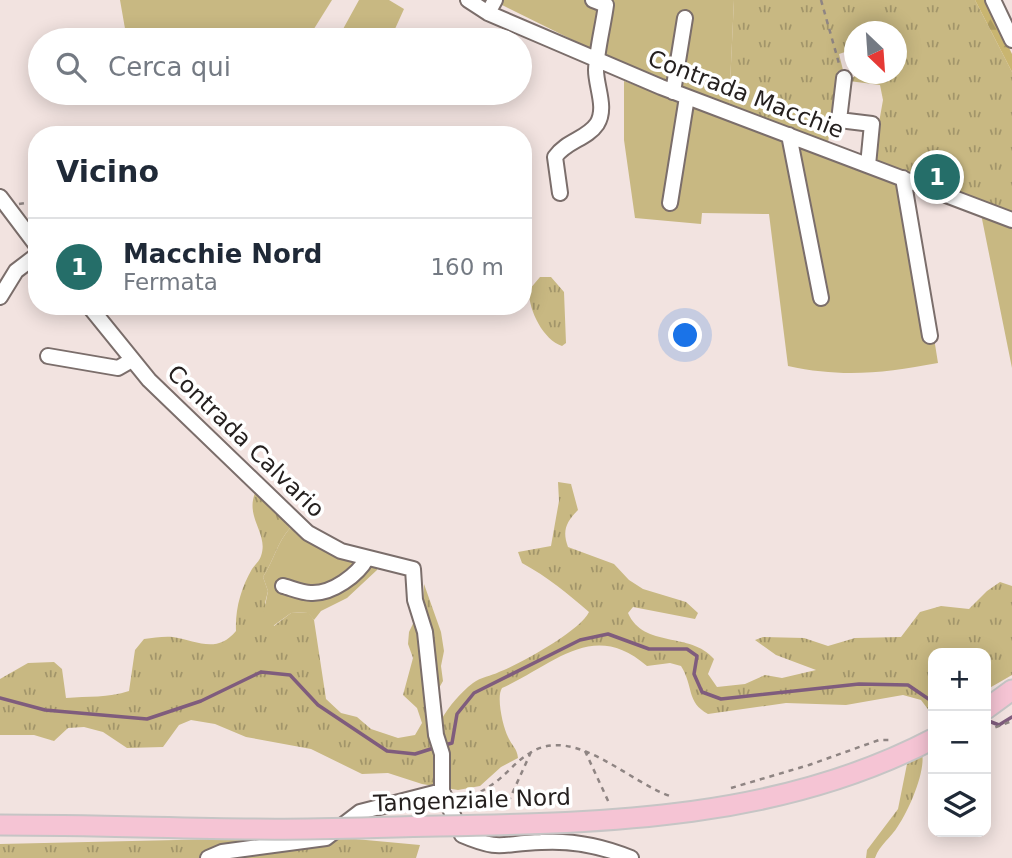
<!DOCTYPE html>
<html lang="it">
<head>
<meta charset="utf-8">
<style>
  :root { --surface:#fff; --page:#f2f2f3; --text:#1f2937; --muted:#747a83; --line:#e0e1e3; --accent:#256e69 }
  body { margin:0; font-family:"DejaVu Sans",sans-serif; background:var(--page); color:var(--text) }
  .controls { position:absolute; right:21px; bottom:21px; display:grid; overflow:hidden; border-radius:14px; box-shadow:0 4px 18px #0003 }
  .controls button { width:63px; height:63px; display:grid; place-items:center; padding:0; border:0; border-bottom:2px solid var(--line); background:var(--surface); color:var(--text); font:35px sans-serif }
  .compass { position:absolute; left:844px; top:21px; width:63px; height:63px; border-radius:50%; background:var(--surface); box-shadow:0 4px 18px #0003; rotate:155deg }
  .you { position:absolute; left:686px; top:336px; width:24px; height:24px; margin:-18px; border:5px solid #fff; border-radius:50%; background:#1a73e8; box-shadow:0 0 0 10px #1a73e833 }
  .badge { display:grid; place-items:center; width:46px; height:46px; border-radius:50%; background:var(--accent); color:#fff; font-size:23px; font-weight:700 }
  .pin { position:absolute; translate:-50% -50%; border:4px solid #fff; box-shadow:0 2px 7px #0006 }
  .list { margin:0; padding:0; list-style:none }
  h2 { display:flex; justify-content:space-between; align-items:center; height:91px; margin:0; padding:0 28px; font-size:30px }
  h2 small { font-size:23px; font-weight:400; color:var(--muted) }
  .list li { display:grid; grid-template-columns:46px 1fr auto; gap:21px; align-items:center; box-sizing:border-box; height:98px; padding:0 28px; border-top:2px solid var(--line) }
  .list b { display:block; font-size:26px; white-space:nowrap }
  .list p { margin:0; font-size:23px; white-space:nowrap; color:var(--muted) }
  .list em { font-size:23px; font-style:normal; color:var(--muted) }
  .icon { flex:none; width:38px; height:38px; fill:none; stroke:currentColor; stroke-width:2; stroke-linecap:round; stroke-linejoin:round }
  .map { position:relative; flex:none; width:1012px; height:858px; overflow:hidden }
  .search { position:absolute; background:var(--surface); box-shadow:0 4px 18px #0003; left:28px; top:28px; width:504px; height:77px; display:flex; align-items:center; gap:18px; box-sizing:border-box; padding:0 24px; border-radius:38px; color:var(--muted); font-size:26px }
  .panel { position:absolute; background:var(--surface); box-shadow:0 4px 18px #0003; left:28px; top:126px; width:504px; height:189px; border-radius:28px }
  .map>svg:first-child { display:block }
  .grass { fill:url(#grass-tufts) }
  .forest { fill:url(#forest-firs) }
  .garden { fill:#c8b882 }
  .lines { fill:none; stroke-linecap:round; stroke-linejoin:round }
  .stream { stroke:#7f5c7d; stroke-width:3.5 }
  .minor-casing { stroke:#7b6e6b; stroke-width:18 }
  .major-casing { stroke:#c6c5c5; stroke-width:23 }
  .path { stroke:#8f8583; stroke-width:2.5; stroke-dasharray:5 5; stroke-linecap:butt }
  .minor { stroke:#fff; stroke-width:14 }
  .major { stroke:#f5c4d4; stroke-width:19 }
  .major-bridge-casing { stroke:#c6c5c5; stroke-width:23; stroke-linecap:butt }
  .major-bridge { stroke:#f5c4d4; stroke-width:19 }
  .labels { text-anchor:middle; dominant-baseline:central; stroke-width:7; stroke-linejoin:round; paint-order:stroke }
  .street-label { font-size:23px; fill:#25201f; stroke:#fff }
</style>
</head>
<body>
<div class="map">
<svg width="1012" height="858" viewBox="0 0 1012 858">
  <defs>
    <pattern id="grass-tufts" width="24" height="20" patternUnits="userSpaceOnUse" patternTransform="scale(1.75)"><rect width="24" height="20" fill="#c8b882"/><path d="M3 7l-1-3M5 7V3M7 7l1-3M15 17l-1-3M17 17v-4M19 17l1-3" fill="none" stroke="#a2956a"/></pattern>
    <pattern id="forest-firs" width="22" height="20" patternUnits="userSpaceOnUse" patternTransform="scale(1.75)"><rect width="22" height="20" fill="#c9b570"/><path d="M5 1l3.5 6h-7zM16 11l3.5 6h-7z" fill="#ac9b61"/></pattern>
  </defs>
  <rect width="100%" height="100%" fill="#f2e3e0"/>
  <path class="grass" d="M734,0h241l37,72v142l-140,-52 11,-62 -3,-15 -31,-4 8,-7h40v-42h-42l-1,26 -9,-6 -6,2 4,16 -5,1 -10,72 -99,-37z
    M540,277h11l13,15 2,51 -4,3c-19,-6 -34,-37 -33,-56z
    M558,482l13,2 7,26c-12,12 -16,21 -10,37l46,17 15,16 14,9 43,13 12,11 -3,6 -62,-12 -5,6c16,36 62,18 86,46l-6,15 9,13 28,-3 20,-9 17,3 34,-8 -40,-15 -21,-15 8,-3 41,1 24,8 27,-8 46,-1 19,-25 21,-6 28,3 18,-18 13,-9 12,4v89l-26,15v-37h-53v63l-12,-16 -18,-5 -57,10 -60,-2 -78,11c-22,-12 -14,-27 -27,-48l-11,-3 -23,3c-54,-47 -92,-2 -145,22 -6,9 1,39 6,49 4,9 9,11 10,21l-17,9 -21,19 -22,4 -36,-6 -34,-11 -26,1 -51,-25 -65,-12 -31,-13 -24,-4 -12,5 -16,22 -36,1 -24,-16 -19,-5 -16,1 -14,13 -20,-6h-34v-56l28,-16 26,-1 8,7 4,29c22,-2 42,0 63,-7l6,-41 9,-11c10,-1 19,-3 29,-2 24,4 44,17 63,-6 -1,-22 5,-43 16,-62 3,-4 8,-9 9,-13 8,-22 -16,-38 -6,-63l11,7 24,28c-13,15 -16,32 -27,49l5,14 -3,12 9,23 17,-13 17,-1 6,8 12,79 15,14 16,4 14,12 27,9 17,-3 7,-12 -5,-15 -14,-13 10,-37 -5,-14 1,-12 14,-29 1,-19 17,48 3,19 -3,15 2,15 -16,28 14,11c9,-15 19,-27 32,-37 8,-6 18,-7 26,-11 21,-8 81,-41 90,-60 -21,-18 -41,-35 -67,-49l-4,-11 33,-6 8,-45z
    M922,753c4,18 -13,57 -24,73 -7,12 -18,18 -23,32h-9l1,-8 31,-41 10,-50z
    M220,839h135l65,6 -4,13h-416v-14z"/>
  <path class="forest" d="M975,0h11l26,54v18z"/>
  <path class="garden" d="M120,0h212l-25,40h-180z
    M359,0h30l15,9 -14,31h-53z
    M492,0h242l-5,106 -140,-58z
    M624,81l286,107 28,175c-54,10 -95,15 -150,3l-19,-152 -67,-1 -1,11 -66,-6 -11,-78z
    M981,214l31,13v141z
    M290,528l22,15 64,20 1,7 -30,28 -26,13 -7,9 -7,-8 -16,1 -18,13 -10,-10 5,-25 -5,-14c11,-17 14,-34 27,-49z"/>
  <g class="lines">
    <path class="stream" d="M0,698l45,12 102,9 54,-18 60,-29 29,3 28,30 69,46 28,3 22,-7
      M986,720l13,5 13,-8
      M445,745l7,-2 5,-29 17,-21 106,-53 28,-6 41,15h38l10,7 -3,18 8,18 19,7 138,-15 49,1 25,17"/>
    <g class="minor-casing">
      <path id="minor" d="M468,0l20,13 173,74 351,133
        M993,0l19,40
        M488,13l7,-13
        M844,78l-5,42 33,4 -4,41
        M673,92l12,-74
        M789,135l32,163
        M903,178l27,158
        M560,193l-5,-36c11,-16 32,-18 42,-33 10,-16 -1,-37 -1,-54 1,-21 7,-43 10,-65l-13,-5
        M0,197l37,49
        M670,203l17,-106
        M0,297l16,-26 21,-16
        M89,306l60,74 159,153 33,18 72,18 2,31 10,32 11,103 6,19v37l20,44c40,17 39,8 79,7 32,-2 61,4 90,16
        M48,356l70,12 14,-8
        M283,586c8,2 19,7 28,7 21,1 47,-18 56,-35
        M208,858l14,-6 104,-14 34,-26 82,-21"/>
    </g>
    <g class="major-casing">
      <path id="major" d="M986,709l26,-19"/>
    </g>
    <path class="path" d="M821,0l19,67
      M19,204l18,-3
      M986,731l26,-10
      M585,751l25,54
      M531,752l-24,53 -35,-3 -2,-3c7,-6 15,-9 23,-15 13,-9 23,-23 37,-31 45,-29 100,31 143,44
      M731,788l78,-23 70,-25h12"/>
    <use href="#minor" class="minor"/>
    <use href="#major" class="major"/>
    <g class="major-bridge-casing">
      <path id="major-bridge" d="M0,825c85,0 169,3 254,4 61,1 123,-2 185,-3 169,-3 341,-7 494,-87"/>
    </g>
    <use href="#major-bridge" class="major-bridge"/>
  </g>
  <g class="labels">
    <g class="street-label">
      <text transform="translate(746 94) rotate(21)">Contrada Macchie</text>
      <text transform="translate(246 441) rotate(44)">Contrada Calvario</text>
      <text transform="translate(472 800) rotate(-2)">Tangenziale Nord</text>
    </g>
  </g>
</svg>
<div class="controls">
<button>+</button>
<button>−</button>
<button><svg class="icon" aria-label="layers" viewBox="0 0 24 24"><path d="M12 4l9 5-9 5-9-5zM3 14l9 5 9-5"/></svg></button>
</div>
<svg class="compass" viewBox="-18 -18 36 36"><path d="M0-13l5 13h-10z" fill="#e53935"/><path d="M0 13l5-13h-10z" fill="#747a83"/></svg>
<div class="you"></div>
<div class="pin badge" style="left:937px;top:177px">1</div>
<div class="search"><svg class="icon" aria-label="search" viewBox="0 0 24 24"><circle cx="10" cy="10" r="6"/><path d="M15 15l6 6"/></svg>Cerca qui</div>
<section class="panel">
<h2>Vicino<small></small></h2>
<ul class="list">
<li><span class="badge">1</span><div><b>Macchie Nord</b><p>Fermata</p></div><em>160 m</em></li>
</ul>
</section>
</div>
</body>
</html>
